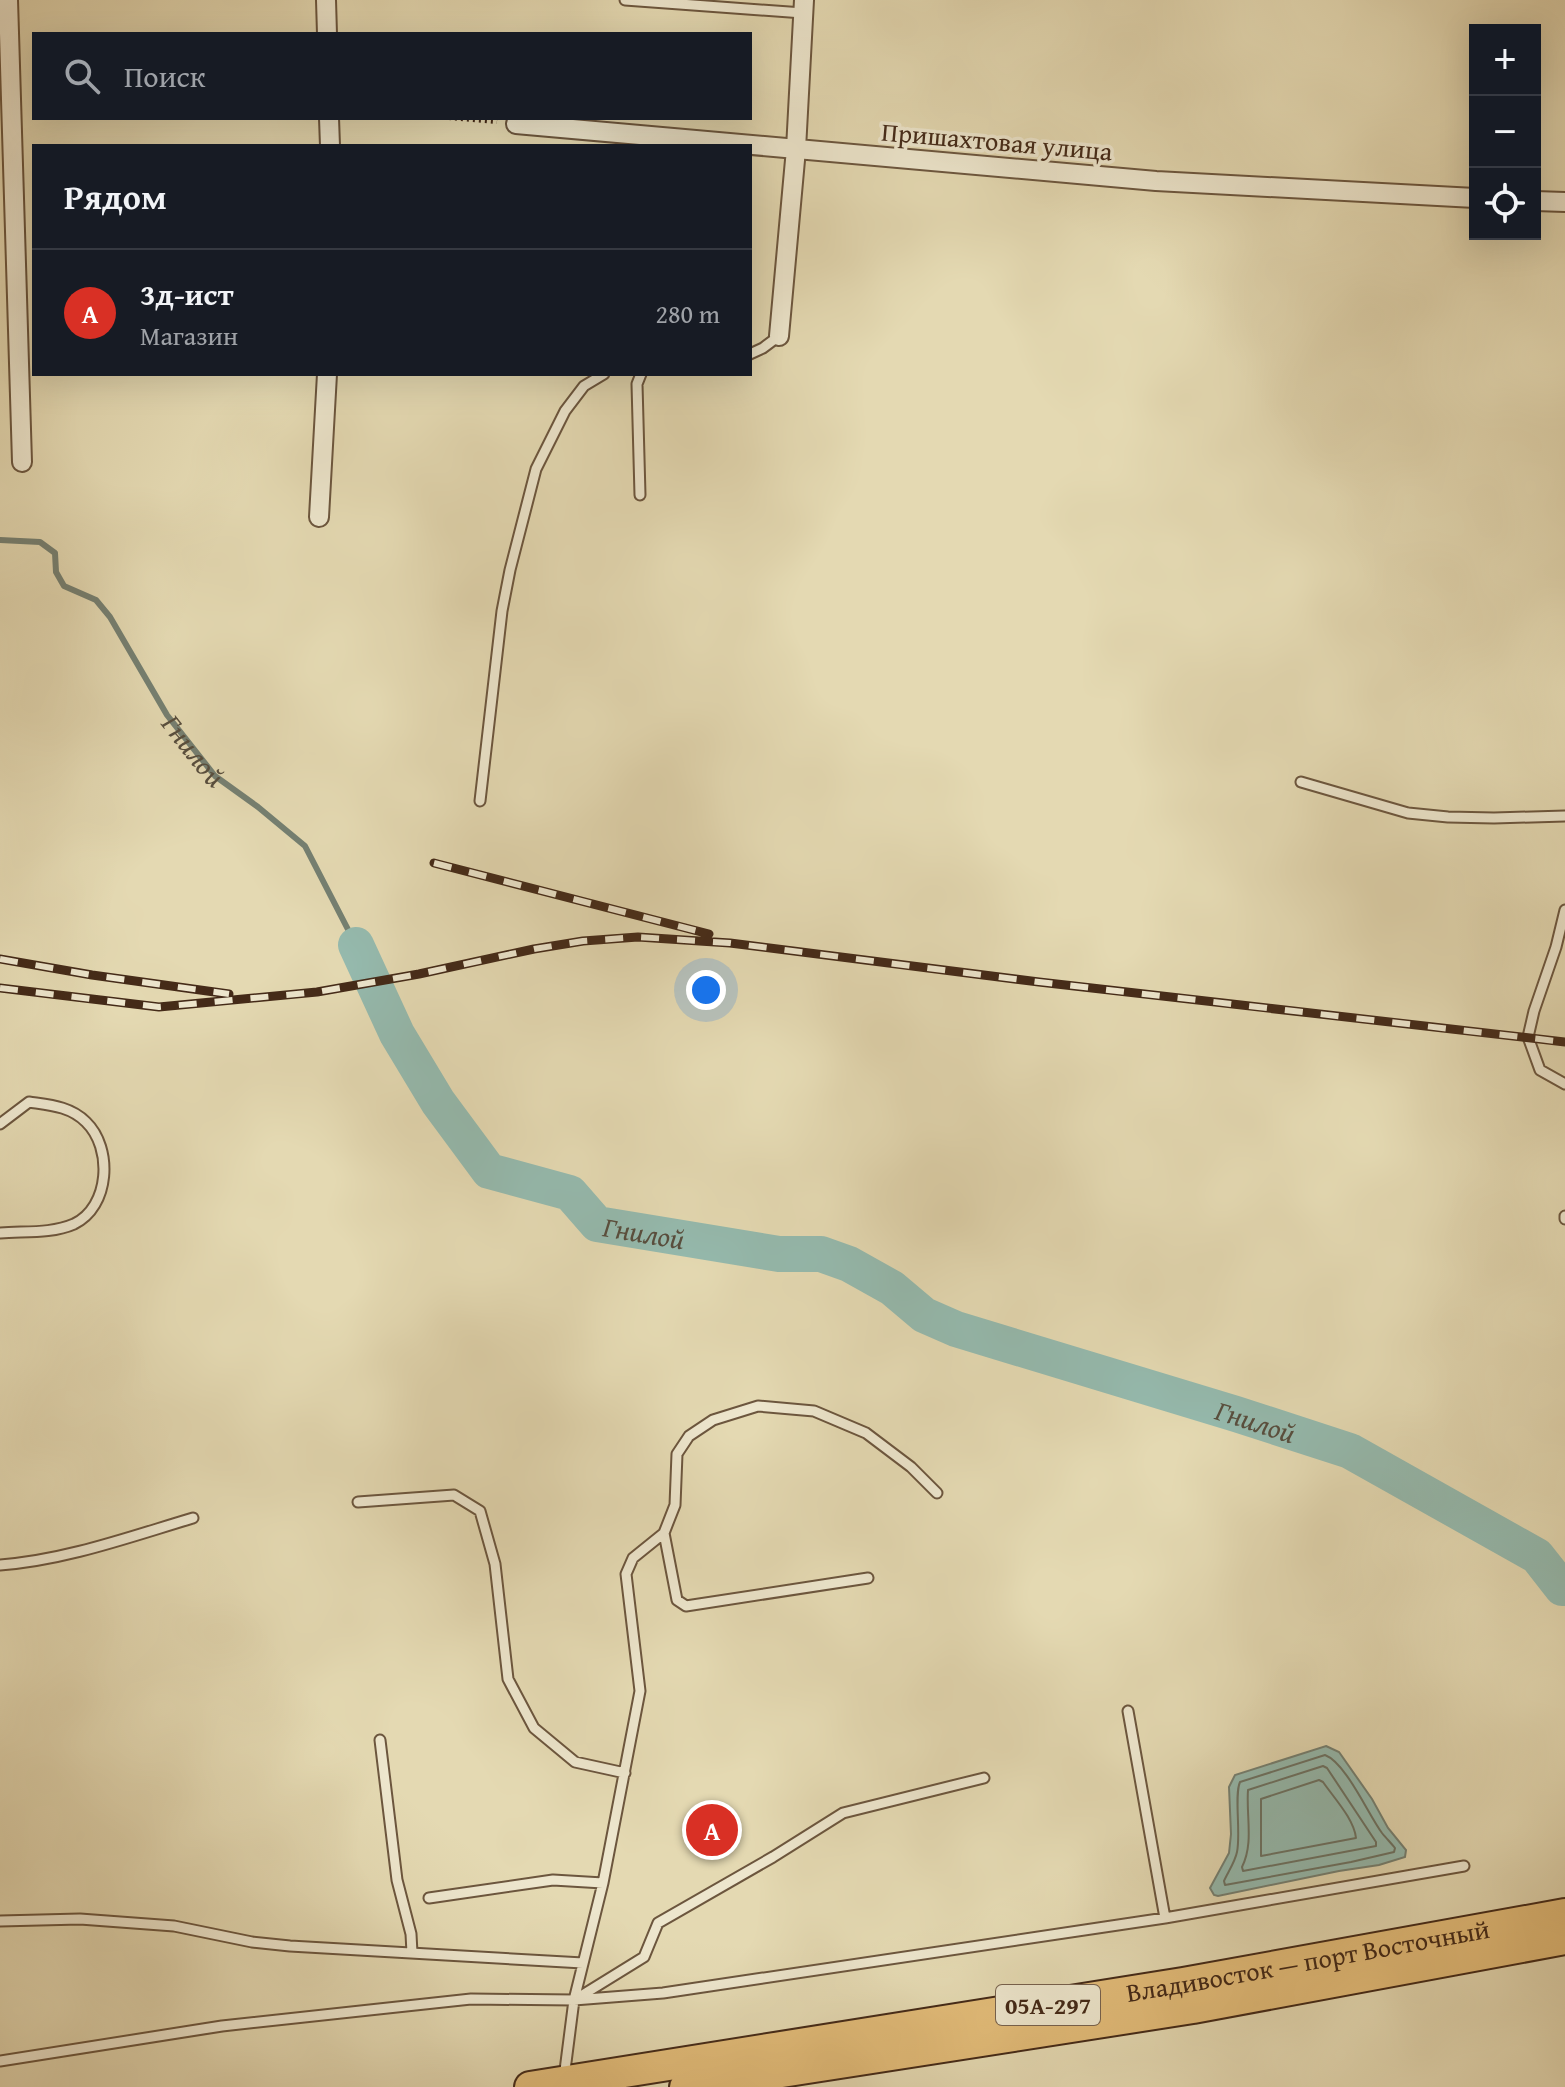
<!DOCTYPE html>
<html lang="ru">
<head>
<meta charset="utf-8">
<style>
  :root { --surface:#171b24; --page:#20242c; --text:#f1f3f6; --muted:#9ea1a6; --line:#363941; --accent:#d93025 }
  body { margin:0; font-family:"Gentium Book Plus",serif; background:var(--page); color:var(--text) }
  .controls { position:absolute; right:24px; top:24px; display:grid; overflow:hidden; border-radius:0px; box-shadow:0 8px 32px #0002 }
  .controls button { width:72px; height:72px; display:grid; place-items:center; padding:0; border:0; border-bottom:2px solid var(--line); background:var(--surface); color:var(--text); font:40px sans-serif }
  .you { position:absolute; left:706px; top:990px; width:28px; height:28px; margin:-20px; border:6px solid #fff; border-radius:50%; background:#1a73e8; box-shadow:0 0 0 12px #1a73e833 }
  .badge { display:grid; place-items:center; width:52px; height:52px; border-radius:50%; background:var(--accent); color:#fff; font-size:26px; font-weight:700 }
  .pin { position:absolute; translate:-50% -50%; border:4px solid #fff; box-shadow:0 2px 8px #0006 }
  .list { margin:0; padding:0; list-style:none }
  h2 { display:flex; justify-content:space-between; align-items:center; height:104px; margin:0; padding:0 32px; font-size:34px }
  h2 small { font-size:26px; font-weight:400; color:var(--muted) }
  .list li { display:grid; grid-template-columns:52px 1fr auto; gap:24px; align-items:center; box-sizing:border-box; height:128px; padding:0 32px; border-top:2px solid var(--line) }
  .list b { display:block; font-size:30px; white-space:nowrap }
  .list p { margin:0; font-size:26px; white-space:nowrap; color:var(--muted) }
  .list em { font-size:26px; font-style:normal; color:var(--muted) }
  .icon { flex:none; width:44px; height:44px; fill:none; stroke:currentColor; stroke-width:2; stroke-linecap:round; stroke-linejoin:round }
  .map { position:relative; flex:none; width:1565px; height:2087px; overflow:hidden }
  .search { position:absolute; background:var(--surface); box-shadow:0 8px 32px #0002; left:32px; top:32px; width:720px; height:88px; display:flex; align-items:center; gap:20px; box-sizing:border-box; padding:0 28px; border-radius:0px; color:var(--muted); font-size:30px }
  .panel { position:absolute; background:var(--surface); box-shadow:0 8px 32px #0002; left:32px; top:144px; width:720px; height:232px; border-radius:0px }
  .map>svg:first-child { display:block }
  .water { fill:#95baae; stroke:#758072; stroke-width:2 }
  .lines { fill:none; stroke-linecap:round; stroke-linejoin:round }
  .shore { stroke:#6c7263; stroke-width:2 }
  .stream { stroke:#758072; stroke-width:6 }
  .river { stroke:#95baae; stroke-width:36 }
  .service-casing { stroke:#6c563e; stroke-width:13 }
  .minor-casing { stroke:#6c563e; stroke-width:22 }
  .trunk-casing { stroke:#442a18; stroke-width:34 }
  .path { stroke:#442a18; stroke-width:4; stroke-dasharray:2 4; stroke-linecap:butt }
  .service { stroke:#ede6cd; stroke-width:9 }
  .minor { stroke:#ede6cd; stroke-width:18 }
  .trunk { stroke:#e2bc79; stroke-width:30 }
  .rail-casing { stroke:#442a18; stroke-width:9 }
  .rail { stroke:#ede6cd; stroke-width:6; stroke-dasharray:18; stroke-linecap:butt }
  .labels { text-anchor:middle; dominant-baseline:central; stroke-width:7; stroke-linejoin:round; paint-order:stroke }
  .shield { fill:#ede6cd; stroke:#77624e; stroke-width:2 }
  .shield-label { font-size:24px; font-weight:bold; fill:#442a18 }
  .street-label { font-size:26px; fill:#442a18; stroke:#ede6cd }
  .water-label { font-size:28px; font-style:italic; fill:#584e3e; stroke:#ede6cd }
</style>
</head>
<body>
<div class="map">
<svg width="1565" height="2087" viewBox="0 0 1565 2087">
  <rect width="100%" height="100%" fill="#e4d9b2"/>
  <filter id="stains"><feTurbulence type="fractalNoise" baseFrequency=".0025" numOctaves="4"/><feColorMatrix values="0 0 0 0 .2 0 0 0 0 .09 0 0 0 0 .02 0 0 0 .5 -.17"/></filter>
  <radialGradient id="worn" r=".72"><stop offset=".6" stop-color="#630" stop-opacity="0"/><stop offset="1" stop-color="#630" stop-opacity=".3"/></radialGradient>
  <path class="water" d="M1326,1746l13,6 33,47 16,29 18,22 -1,7 -26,8 -40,6 -121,25 -4,-1 -4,-7 19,-35 2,-19 -2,-47 6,-12z"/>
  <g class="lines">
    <path class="shore" d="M1325,1755c21,8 43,59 57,78 4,5 9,10 13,15l-1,4 -43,10 -126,23 -1,-4c4,-9 11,-19 13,-29 4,-19 -3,-57 3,-70z
      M1323,1766l4,2 49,74v4l-133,25 -1,-4c12,-24 4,-51 6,-77z
      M1319,1780l4,2c11,16 31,37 33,56l-95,18v-57z"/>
    <path class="stream" id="s1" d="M0,540l40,2 15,11 1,19 8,14 32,14 14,17 57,98 48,61 43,31 47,39 51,99"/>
    <path class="river" id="s2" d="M356,945l41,89 41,68 51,69 81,22 27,31 182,30h42l28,10 43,24 32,27 32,14 280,85 114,37 187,105 25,32h3"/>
    <g class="service-casing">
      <path id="service" d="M625,0l178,13
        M750,354l13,-6 16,-12
        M640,495l-3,-111 4,-10
        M1301,782l107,31 40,4 46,1 71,-2
        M480,801l22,-190 8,-41 26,-101 29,-58 19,-25 20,-12
        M1565,910l-9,37 -22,64 -6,26 12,33 25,14
        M0,1124l29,-22c20,3 41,4 57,20 27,26 24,85 -12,102 -23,10 -50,7 -74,9
        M1565,1216v3
        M358,1502l96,-7 26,16 15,53 13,115 26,49 41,34 50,11
        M664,1533l13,67 9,6 182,-28
        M0,1565c66,-5 129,-28 193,-47
        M1128,1711l37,207
        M380,1740l17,140 14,54 1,19
        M429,1898l124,-18 50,3
        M0,1921l80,-2 94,7 78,16 38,4 293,17
        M576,1999l68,-42 14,-34 115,-66 70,-44 141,-35
        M0,2061l222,-35 249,-27 103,1 89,-7 502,-75 299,-52
        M564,2078l10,-78 29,-117 37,-192 -14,-117 7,-16 31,-25 11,-28 2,-51 12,-18 24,-16 45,-14 56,5 52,22 45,34 26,26"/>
    </g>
    <g class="minor-casing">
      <path id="minor" d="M8,0l14,462
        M326,0l1,34
        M329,118l1,28
        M516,124l640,57 319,17
        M1535,201l30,1
        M779,336l17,-187 8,-149
        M319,517l8,-143"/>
    </g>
    <g class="trunk-casing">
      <g id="trunk">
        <path id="s3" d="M530,2087l653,-104 382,-69"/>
        <path d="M685,2087l508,-79 372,-69"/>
      </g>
    </g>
    <path class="path" d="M449,118l48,4"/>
    <use href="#service" class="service"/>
    <use href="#minor" class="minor"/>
    <use href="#trunk" class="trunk"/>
    <g class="rail-casing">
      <path id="rail" d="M434,863l275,71
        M0,959l92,16 137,19
        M0,988l159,19 158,-15 102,-18 115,-25 49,-8 55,-4 92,6 309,39 526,60"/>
    </g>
    <use href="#rail" class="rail"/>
  </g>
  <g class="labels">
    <rect class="shield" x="996" y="1985" width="104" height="40" rx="6"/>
    <g class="shield-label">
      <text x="1048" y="2005">05А-297</text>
    </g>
    <g class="street-label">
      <text transform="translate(997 141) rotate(5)">Пришахтовая улица</text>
      <text stroke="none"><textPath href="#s3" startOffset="788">Владивосток — порт Восточный</textPath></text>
    </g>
    <g class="water-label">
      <text stroke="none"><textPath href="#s1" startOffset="308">Гнилой</textPath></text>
      <text stroke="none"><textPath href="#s2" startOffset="436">Гнилой</textPath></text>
      <text stroke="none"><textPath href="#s2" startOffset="1084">Гнилой</textPath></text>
    </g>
  </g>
  <rect width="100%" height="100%" filter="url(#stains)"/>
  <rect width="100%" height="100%" fill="url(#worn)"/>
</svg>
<div class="controls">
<button>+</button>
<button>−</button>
<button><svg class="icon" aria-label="locate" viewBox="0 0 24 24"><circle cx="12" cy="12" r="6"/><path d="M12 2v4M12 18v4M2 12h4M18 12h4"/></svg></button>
</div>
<div class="you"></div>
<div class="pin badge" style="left:712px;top:1830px">A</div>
<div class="search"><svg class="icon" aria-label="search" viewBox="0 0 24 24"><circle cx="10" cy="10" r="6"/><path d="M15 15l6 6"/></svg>Поиск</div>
<section class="panel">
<h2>Рядом<small></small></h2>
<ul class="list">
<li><span class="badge">A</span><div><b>3д-ист</b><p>Магазин</p></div><em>280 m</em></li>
</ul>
</section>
</div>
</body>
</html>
